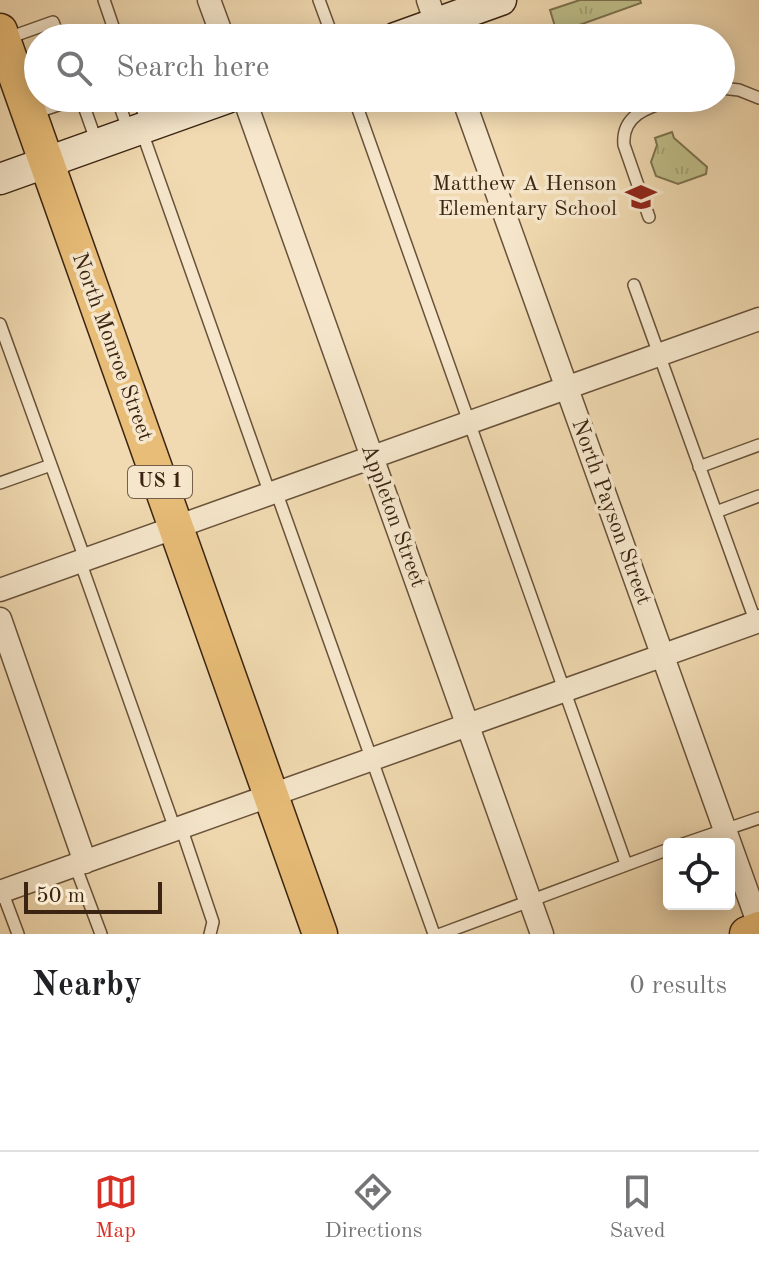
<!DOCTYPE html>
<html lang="en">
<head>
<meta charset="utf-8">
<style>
  :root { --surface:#fff; --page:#f2f2f2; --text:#202124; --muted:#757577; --line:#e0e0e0; --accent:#d93025 }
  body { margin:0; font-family:"Old Standard TT",serif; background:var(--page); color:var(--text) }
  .controls { position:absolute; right:24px; bottom:24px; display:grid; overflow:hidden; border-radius:8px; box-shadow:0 4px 20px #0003 }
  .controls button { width:72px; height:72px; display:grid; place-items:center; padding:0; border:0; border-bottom:2px solid var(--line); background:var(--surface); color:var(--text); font:40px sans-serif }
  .scale { position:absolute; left:24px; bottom:20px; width:138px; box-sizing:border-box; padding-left:8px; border:4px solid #3b2512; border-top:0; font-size:22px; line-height:28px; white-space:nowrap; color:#3b2512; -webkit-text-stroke:6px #f6e7cc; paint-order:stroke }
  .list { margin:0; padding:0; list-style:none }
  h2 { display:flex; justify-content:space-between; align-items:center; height:104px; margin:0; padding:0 32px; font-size:34px }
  h2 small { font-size:26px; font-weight:400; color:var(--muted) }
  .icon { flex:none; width:44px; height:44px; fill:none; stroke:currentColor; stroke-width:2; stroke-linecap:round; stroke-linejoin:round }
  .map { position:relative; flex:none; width:759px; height:934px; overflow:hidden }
  .search { position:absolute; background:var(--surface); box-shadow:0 4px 20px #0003; left:24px; right:24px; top:24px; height:88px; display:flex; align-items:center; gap:20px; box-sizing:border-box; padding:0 28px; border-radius:44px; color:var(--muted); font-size:30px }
  .sheet { height:216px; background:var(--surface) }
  nav { display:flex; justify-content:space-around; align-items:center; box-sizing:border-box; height:112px; border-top:2px solid var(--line); background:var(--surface); font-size:22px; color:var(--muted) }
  nav a { display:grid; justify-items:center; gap:4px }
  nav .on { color:var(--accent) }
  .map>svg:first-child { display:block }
  .park { fill:url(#park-tufts); stroke:#7c724e; stroke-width:2 }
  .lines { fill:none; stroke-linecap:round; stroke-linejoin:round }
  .lane-casing { stroke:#68523a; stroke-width:14 }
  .street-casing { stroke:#68523a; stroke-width:25 }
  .secondary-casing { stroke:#3b2512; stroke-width:33 }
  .primary-casing { stroke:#3b2512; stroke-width:37 }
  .lane { stroke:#f6e7cc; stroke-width:11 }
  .street { stroke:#f6e7cc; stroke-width:22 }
  .secondary { stroke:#f6e7cc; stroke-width:30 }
  .primary { stroke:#e8bd78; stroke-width:34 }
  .labels { text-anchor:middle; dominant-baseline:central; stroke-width:7; stroke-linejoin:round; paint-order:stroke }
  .shield { fill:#f6e7cc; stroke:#735f4a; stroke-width:2 }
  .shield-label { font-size:20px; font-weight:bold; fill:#3b2512 }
  .poi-label { font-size:22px; fill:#3b2512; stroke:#f6e7cc; text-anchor:end }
  .street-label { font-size:22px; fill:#3b2512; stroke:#f6e7cc }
</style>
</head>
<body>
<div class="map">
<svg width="759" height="934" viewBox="0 0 759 934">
  <defs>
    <pattern id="park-tufts" width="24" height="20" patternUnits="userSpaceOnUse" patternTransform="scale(2)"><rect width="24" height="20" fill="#bebe89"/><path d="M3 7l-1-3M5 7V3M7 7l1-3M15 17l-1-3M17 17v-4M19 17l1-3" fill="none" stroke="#a4a375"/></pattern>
  </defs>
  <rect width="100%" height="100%" fill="#f1dab1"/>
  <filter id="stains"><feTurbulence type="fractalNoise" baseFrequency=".0025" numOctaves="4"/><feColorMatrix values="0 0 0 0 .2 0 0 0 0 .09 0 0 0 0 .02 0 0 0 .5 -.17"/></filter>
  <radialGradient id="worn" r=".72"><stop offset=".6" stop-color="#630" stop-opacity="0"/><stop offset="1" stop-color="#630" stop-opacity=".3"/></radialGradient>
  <path class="park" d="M580,0h60l1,3 -84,30 -7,-23z
    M672,132l2,6 33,29 -1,7 -28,10 -22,-8 -5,-14 6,-17 -2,-7z"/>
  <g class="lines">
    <g class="lane-casing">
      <path id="lane" d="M104,0l13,38
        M319,0l14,38
        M8,38l45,-16 6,16
        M721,88l18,2 20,8
        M81,98l16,45
        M117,98l12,34
        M138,98l10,26
        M354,98l272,766
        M34,113l45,-15
        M141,129l129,365
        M649,217l-25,-72c-3,-32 28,-39 53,-47
        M634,285l122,338
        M0,324l85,235
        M699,467l60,-22
        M0,483l51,-18
        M276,491l158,443
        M716,512l43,-16
        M80,561l95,268
        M181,827l32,95 -3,12
        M683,844l76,-26
        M75,865l26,69
        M2,891l16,43
        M441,934l228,-85"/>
    </g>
    <g class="street-casing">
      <path id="street" d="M209,0l14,38
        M428,0l13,38
        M244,98l298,836
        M463,98l296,827
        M0,590l759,-271
        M0,619l85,243
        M0,892l759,-271"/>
    </g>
    <g class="secondary-casing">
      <path id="secondary" d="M395,38l106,-38
        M0,179l227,-81"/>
    </g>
    <g class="primary-casing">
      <path id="primary" d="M0,31l320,903
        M747,934l12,-5"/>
    </g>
    <use href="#lane" class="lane"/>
    <use href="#street" class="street"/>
    <use href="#secondary" class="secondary"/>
    <use href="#primary" class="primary"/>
  </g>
  <defs>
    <g id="school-bare" transform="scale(2.4)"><path d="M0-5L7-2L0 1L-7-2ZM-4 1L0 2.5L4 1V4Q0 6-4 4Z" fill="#8f2418" stroke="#f6e7cc" stroke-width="2.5" paint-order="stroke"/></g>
  </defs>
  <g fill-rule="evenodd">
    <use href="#school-bare" x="641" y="197"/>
  </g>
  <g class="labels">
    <rect class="shield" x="128" y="466" width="64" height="32" rx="6"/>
    <g class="shield-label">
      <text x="160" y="482">US 1</text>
    </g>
    <g class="poi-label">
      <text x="617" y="184">Matthew A Henson<tspan x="617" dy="25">Elementary School</tspan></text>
    </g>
    <g class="street-label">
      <text transform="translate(112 347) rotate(70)">North Monroe Street</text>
      <text transform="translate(611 512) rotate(70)">North Payson Street</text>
      <text transform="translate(393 516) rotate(70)">Appleton Street</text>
    </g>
  </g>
  <rect width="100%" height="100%" filter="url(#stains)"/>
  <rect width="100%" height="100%" fill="url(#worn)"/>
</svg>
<div class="controls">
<button><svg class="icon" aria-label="locate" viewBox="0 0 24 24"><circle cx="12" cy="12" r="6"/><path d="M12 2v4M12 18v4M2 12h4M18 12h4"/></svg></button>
</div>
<div class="scale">50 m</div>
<div class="search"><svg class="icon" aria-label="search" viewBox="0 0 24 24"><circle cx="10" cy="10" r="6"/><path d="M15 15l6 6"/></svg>Search here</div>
</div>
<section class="sheet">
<h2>Nearby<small>0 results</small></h2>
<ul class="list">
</ul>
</section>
<nav>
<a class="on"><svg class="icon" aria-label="map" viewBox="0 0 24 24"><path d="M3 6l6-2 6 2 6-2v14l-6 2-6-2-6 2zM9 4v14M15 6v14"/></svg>Map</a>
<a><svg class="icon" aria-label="directions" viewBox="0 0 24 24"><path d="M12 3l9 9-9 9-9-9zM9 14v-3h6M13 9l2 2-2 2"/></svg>Directions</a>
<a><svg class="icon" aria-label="saved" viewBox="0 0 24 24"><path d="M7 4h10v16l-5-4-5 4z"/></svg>Saved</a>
</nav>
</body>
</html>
